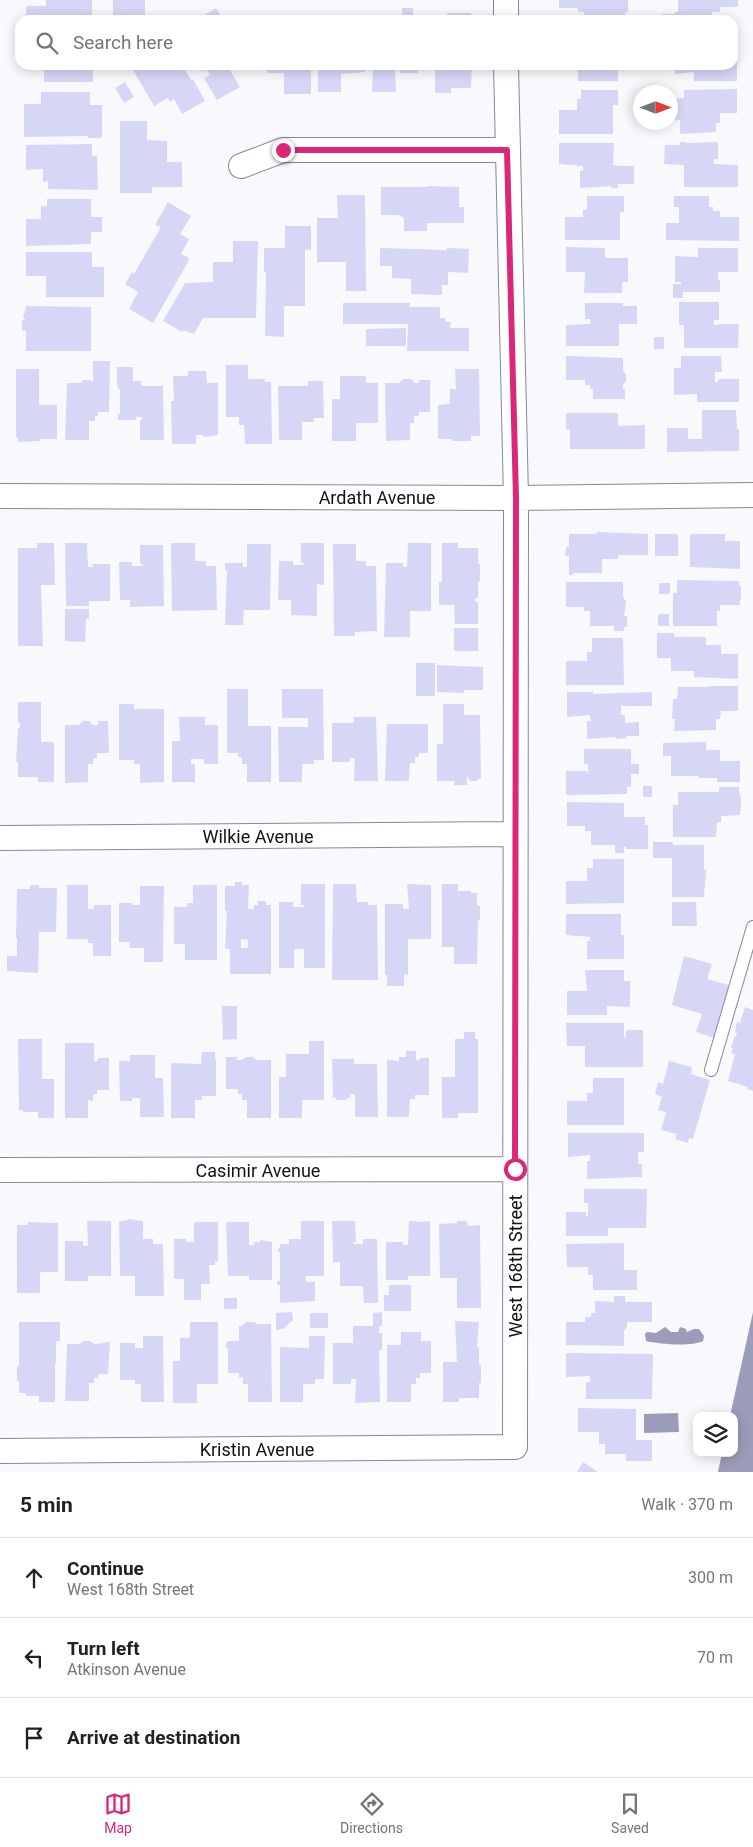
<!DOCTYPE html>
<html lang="en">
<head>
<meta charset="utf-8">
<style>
  :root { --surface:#fff; --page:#f6f6f6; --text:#202124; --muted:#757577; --line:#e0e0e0; --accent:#db2777 }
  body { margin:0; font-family:Roboto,sans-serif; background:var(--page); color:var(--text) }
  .controls { position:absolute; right:15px; bottom:15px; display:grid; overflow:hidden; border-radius:10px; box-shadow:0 2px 12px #0003 }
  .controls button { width:45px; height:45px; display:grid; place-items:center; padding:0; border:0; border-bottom:1px solid var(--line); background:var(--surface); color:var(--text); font:25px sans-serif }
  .compass { position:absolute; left:633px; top:85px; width:45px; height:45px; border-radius:50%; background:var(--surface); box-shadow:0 2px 12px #0003; rotate:90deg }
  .stop { position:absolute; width:15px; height:15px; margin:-11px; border:4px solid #db2777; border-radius:50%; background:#fff }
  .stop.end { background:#db2777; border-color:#fff; box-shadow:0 1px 5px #0008 }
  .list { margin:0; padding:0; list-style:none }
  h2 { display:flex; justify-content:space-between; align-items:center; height:65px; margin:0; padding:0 20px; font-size:21px }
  h2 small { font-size:16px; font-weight:400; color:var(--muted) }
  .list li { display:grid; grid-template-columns:32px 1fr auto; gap:15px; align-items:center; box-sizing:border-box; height:80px; padding:0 20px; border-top:1px solid var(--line) }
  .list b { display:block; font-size:19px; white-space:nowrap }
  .list p { margin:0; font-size:16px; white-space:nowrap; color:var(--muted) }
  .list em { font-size:16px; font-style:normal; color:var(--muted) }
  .icon { flex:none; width:28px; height:28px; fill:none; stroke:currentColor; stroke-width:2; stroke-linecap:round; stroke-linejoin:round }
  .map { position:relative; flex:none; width:753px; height:1472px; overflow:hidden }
  .search { position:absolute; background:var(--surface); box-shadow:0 2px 12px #0003; left:15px; right:15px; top:15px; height:55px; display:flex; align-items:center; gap:12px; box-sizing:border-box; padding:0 18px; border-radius:15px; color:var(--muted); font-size:19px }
  .sheet { height:305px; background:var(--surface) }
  nav { display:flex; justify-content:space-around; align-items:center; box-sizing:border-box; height:70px; border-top:1px solid var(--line); background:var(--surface); font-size:14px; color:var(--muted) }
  nav a { display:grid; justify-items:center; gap:2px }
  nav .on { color:var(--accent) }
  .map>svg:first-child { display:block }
  .water { fill:#9a9cb9 }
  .building { fill:#d6d7f6; fill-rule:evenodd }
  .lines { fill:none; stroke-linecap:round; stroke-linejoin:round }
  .service-casing { stroke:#868799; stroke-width:14 }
  .minor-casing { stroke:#868799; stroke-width:26 }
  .service { stroke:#fff; stroke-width:12 }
  .minor { stroke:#fff; stroke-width:24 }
  .route { stroke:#db2777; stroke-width:6 }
  .labels { text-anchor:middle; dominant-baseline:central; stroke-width:4; stroke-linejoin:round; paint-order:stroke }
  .street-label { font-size:18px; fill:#101017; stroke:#fff }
</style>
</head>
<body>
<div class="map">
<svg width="753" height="1472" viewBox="0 0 753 1472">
  <rect width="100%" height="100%" fill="#f9f9fd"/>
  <path class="water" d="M753,1312v160h-35l4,-19h12v-37h-4z
    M665,1327l6,5h7l2,-5 6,2 1,3 7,-3h5l5,7 -1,5c-12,6 -44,3 -57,0l-1,-7 2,-2 9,1z
    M678,1413l1,19 -35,1v-19z"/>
  <path class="building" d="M46,0h46v20h-66v-14h20z
    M113,0h32v20h-32z
    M559,0h69v12h-3v8h-41v-8h-6v-4h-19z
    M678,0h60v7h-18v5h-8v5h-4v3h-46v-6h13v-2h3z
    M216,8l7,12h-27z
    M402,8h11v10h5v2h-22v-2h6z
    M447,13h24v7h-24z
    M733,57h4v24h-43v-9l-19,2v-9h58z
    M44,65h49v17h-49z
    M133,65h49l9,15 2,-1 12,22 -23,13 -8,-15 -4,3 -2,-4 -14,8 -21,-36 2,-1z
    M204,65h31l-6,3 11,19 -23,13 -13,-22 6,-3z
    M264,65h45v5h2v24h-27v-21h-17v-3h-3z
    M318,65h47v7l-24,2v18h-23z
    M373,65h45v8h-18v-4h-5l1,23h-24z
    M427,65h45l-1,23h-20v5h-16v-24h-8z
    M578,65h40v16h-40z
    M125,82l9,15 -10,6 -9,-15z
    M737,89v24h-17v10h-4v9l-36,2v-14h-6v-21l10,-1v-8z
    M581,90h37v15h-5v29h-54v-24h18v-11h4z
    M41,92h49v13h12v33h-14v-2l-64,1v-33h17z
    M120,121h27v19l20,1v21h15v25h-30v6h-32z
    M680,142h6v1l32,-1v17h-4v5l24,1v22h-54v-22l-20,-1 1,-19h15z
    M559,143h55l-1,22h4v1h17v18h-16v4h-7v-2l-31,2v-17h3v-5l-24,-2z
    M92,144v12h5l1,34 -50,-1v-8l-5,1v-13l-17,1v-25z
    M427,186l32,1v20h5v16h-37v8h-23v-13l-6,-3h-17v-28h46z
    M337,195h28l1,96h-20v-29h-29v-44h21z
    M587,196h37v16h-4v28h-55v-23h18v-7h4z
    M674,196h35v11h4v4h7v6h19v24l-73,-1v-17h13v-16h-5z
    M47,199h44v18h11v15h-11v12l-65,2v-27h15v-13h6z
    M168,202l23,14 -11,18 9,5 -8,15 8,4 -1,4 -35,61 -24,-14 9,-17 -13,-8 7,-12 2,2 27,-47 -6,-2z
    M285,226h26v24h-6v56h-21v31l-19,-1 1,-64h-2v-24h21z
    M233,241h25l-2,77h-53l-9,16 -11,-4 -1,2 -19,-11 22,-38 28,-1v-20h20z
    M566,247l39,1v10h23v24h-6v11h-38l1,-21h-19z
    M380,248l67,2v-2l22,1 -1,24 -20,-1v13h-6v10l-31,-1v-15l-19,-1v-12h-12z
    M698,248h40v24h-20v8h2v12h-37v6h-10v-14h8v-2h-6v-26l23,1z
    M26,252h66v15h12v30h-58v-21h-20z
    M679,302h40v18h-5v5h5v-1h20l-1,24h-54v-23h-5z
    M343,303h67v4h30v11h5v4h6l-1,6h19v23h-62l1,-27h-65z
    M585,303h38v3h14v18h-18v22h-53v-21l24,-1v-5h-5z
    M26,306l65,1v44h-65v-20h-4v-11h4l-3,-2z
    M406,328v18h-40v-17z
    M654,337h10v12h-10z
    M566,356l57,2v13l3,3v7l-3,4v4h2v10h-32v-10h-3v-4h-5v-5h-19z
    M681,356h40l1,16h-7v10h3v-3h21v23h-42v-8l-23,1v-27h7z
    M93,361h17l-1,51h-11v4h-3v5h-6v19h-24l2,-57h13l3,-3h7l3,2z
    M226,365h22v14h17v3h6l1,62h-27l-1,-19h-5v-8h-13z
    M117,367h16v14h8v5h22l1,54h-24v-20h2v-3h-6v3h-18v-6h2v-25h-2l-1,-7z
    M16,369h23v36h18v34h-17v2l-22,1v-5h-2z
    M455,369h24l1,67h-9v5h-19v-2h-14v-34l12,-1v-15h6z
    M188,371h18l1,12h11v52l-15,2v-2h-7v9h-24l-1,-43h3l-1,-25h15z
    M340,376h26v7h12v40h-22v18h-24v-42h8z
    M403,379h8l4,4h4v-3h11v32h-11v4h-5v7h-4v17l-24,1 -1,-58h14z
    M308,381h15l1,37h-10v4h-12v18h-23l-1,-54h30z
    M702,410h34l1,19h2v22l-72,1v-24h21v11h14z
    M566,413h52v13l27,-1v24h-75v-20h-4z
    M597,532l51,2v21h-30v4h-16v14h-29v2h-4v-19h-4l1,-9h3v-13h28z
    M655,534h23v22h-23z
    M690,534h35v7h15v28l-50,-2z
    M37,543h17l1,42h-14l2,61h-25v-98h19z
    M65,543h22l1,24h5v-3h17v37h-21v5h-23z
    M171,543h24v18h11v5h10l1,44 -45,1z
    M301,543h23v42l-7,-1v32l-26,-1v-15h-13l1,-39h14v4h11v-2h-3z
    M408,543h23v68h-21v26h-26l2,-74h17v4h4z
    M442,543h16v5h20v16h2v17h-2v17h-3v4h3v22h-23l-1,-19h-15v-23h3z
    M247,544h24l-1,66h-26l-1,15h-18l2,-55h-2v-7h18v4h4z
    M333,544h23v17h10v5h10l1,65 -22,1v4h-21z
    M140,545h23l1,61 -34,1v-7h-10l-1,-38h13v4h11v-2h-3z
    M677,580l62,1v5h2v13h-1v6h-20v6h-3v15h-44v-33h4z
    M566,582h57v15l3,4 -2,15h3v11h-3v4h-10v-5h-24v-15h-6v-4h-18z
    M659,583h11v11h-11z
    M65,609h24v10h-3l-1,23 -20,-1z
    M658,614h11v12h-11z
    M454,628h24v23h-24z
    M657,633h17v4h32v8h15v9h17v25l-44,-2v-6h-23v-13h-14z
    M592,638h31l1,47h-58v-24h21v-9h5z
    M416,663h19v33h-19z
    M437,665l46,2v23h-19v3l-27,-1z
    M709,686h29v25h-17l-1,8h-4v11l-42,1 1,-12h-3l1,-20h4l1,-12h31z
    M227,689h21v37h23v56h-24v-18h-5v-7h-4v-4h-11z
    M282,689h41l1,71h-10v4h-12v18h-23l-1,-55h30v-9h-26z
    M567,692h26v2l59,-2v14h-31v9h4v8l14,-1v14h-13v2l-10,1v-2l-29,2v-18h4l-1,-6 -23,2z
    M18,702h23v40h13v40h-16v-5h-20v-15h-2l2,-34h2v-5h-2z
    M119,704h15v5h30v73l-24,1v-19h-6v-4h-15z
    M443,704h21v11h16l1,63 -5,3h-6l-3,-6v10h-13v-4h-17v-37h6z
    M179,717h26v8h13v39h-14v-5h-13v5h4v18h-23v-41h8z
    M354,717h22l2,64h-24l1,-23h-5v4h-18v-39h22z
    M83,721h6l4,4h5v-4h10l1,32h-12v5h-4v6h-5v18l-23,1v-58h14z
    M387,724h41v29h-9v4h-4v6h-5l-1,18h-24z
    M706,742v8h14v11h20v21h-23v-4h-18v-2h-28v-20h-8v-13z
    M584,749h47v15h8v10h-8v13h-4v7l-61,1v-24h21v3h1v-10h-4z
    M643,786h9v11h-9z
    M719,787h20l1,10h1v13h-1v5l-19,1v6h-4l-1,15h-43v-32h5v-13h41z
    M567,802l57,1v14h21v8h3v24h-22v-2h-2v6h-9v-8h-24v-14h-6v-5h-18z
    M653,842h20v3h31v25h2l-2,27h-32v-39h-19z
    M593,859h31v44l-58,1v-23h21v-13h6z
    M235,882h7v3h7l-1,24h6v-4h4v-4h8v4h5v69h-41v-25h-5l2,-38h-2v-25h10zM241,939l7,1v8h-7z
    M301,884h24v84h-21v-19h-10v19h-15v-66h14v5h11v-2h-3z
    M333,884h23l1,18h11v3h9l1,75h-46z
    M407,884l24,1v54h-23v36l-4,-1v12h-17v-11h-2v-71h18v5h6z
    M442,884h16v7h13v2h6v13h3v14h-2l-1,44h-23v-17h-12z
    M30,885h9v3h18l-1,44h-17l-1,41 -31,-2v-15h10v-18h-1l1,-49h13z
    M67,885h21v24h6v-4h17v51h-18v-13h-5v-4h-21z
    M193,885h24v75h-32v-16h-11v-37h13v-4h6z
    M140,886h24l-1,76h-19v-14h-14v-6h-11v-39h13v2h8z
    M672,902h24l1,24h-25z
    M566,914h55v21h3v24h-37v-18h3v-4l-24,-2z
    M684,956l28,8 -5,15 25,7 -14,53 -22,-7 6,-18 -30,-9z
    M585,970h39v11h6v26l-23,-1v9h-40v-24h20z
    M222,1006h15v33l-14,1z
    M745,1007l8,3v81l-6,-2 1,-2 -20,-6 7,-27 -4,-1 2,-5h-2l4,-12h1l1,-3 -2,-1 2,-10 3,1z
    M566,1023h58v13l2,4v-10h17v37h-58v-21h-18z
    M464,1032h11v7h3v74h-20v5h-16v-41h13v-38h9z
    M18,1039h24v40h12v39h-16v-6h-15v-2h-4z
    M309,1041h15v59h-22v18h-23v-41h7v-23h23z
    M65,1043h29v18h4v-3h11v32h-12v4h-4v7l-5,-1v18h-23z
    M406,1051h10v9h4v-2h9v37h-14v4h-5l-1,18h-22v-57l12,1v-4h7z
    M202,1052h13v7h1v37h-14v4h-7v18h-24v-55l30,1z
    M130,1055h25v23h8l1,39h-24v-19h-8v3h-12l-1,-40h11z
    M226,1057h11v3h5l4,-3h7l3,3h15v58h-24v-18h-5v-6h-4v-5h-12z
    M332,1059h22v5h23l1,53h-23v-23h-5v4h-4l1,2h-11v-3l-3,1z
    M669,1061l23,6 -1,7 19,6 -17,59 -4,-1 -1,5 -13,-4 2,-5 -16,-4 5,-18 -8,-2 4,-13 -7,-3 3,-12 5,2z
    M593,1078h31v47h-57v-24h20v-8h6z
    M568,1133h76v19h-6v12h4v13l-55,2v-18h3v-6l-22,2z
    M584,1189h63l-1,39h-38v8h-42v-24h20v4h2v-13h-4z
    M130,1219l13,2v18h10v5h10l1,52h-29v-20h-15l-1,-54z
    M87,1221h24v55h-23v5h-23v-40h18v5h5z
    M301,1221h23v55h-18v6h9v19l-35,2v-18h-3v-4h3v-29h-2v-4h2v-4h9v-5h12z
    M332,1221h23l1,21h-3v2h10v-5h14l1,64h-14l-1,-17h-23v-24h-7z
    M409,1221h7v1l14,-1v55h-22v4h-22v-38h17v3h5z
    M457,1221h9l2,5 12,-1 1,83h-24v-30h-17l-1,-54 18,-1z
    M28,1222l30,1v49h-18v21h-23v-68h11z
    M194,1222h24v39h-3v4h-6l1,19h-9v16h-17v-21h-10v-40h12v3h8z
    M226,1222h23v23h5v-3h6v-2l12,2v38h-23v-4h-21z
    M624,1243v27h13v20h-44v-15h-5v-8h-21l-1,-23z
    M389,1285h22v26h-27v-16h5z
    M614,1296h11v6h27v20h-25v5l-3,4v15l-58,-1v-23h19v-5h6v-4h4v-12l19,1z
    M224,1298h13v11h-13z
    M292,1312l1,8 -10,9 -7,1v-17z
    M382,1312v14h-3v7h3v17h-3l1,52 -25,1 1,-24h-5v5h-18v-41h20v-17h20v-13z
    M310,1313h18v15h-18z
    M455,1321l24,1 -2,25h2v18h2v18h-2v15h-20v4h-16v-40h14z
    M19,1322h41v19h-4v22h-1v39h-16v-6h-13v-3h-7v-12h-2v-15h2z
    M190,1322h28v62h-21v19h-24v-42h7v-23h10z
    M246,1322h8l3,2h14l1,78h-24v-18h-5v-7l-4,1v-5h-11v-25h-2v-5l2,-2h11v-15h2z
    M401,1332h20v9h10v32h-11v5h-4v6h-5v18h-24v-57h14z
    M143,1336h20l1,66h-23v-18h-6v-4h-15v-37h15v5h8z
    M309,1336h16l-1,43h-9v5h-12v18h-23v-55l29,1z
    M83,1341h7l5,3 15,-2 -2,32h-10v4h-4v5h-5v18h-24l2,-57h13z
    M566,1353l87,1 -1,45h-66v-17h4v-6l-24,1z
    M578,1408l58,1v31h16v21h-26v-7h-21v-10h-6v-12h-21z
    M583,1462l15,10h-21z"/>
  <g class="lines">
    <g class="service-casing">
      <path id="service" d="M711,1070l42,-143"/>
    </g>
    <g class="minor-casing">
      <path id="minor" d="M506,0v20
        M241,166l42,-16h224
        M0,496l516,2 237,-3
        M0,838l515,-4
        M0,1170l515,-1
        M0,1451l515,-4 1,-949 -10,-433"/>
    </g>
    <use href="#service" class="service"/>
    <use href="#minor" class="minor"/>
  </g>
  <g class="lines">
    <path class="route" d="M283,150h224l9,348 -1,671"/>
  </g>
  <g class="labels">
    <g class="street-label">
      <text x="377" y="497">Ardath Avenue</text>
      <text x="258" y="836">Wilkie Avenue</text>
      <text x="258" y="1170">Casimir Avenue</text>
      <text transform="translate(515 1266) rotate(-90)">West 168th Street</text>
      <text x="257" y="1449">Kristin Avenue</text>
    </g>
  </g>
</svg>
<div class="controls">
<button><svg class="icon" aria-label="layers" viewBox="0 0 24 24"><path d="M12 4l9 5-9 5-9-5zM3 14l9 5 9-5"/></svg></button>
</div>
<svg class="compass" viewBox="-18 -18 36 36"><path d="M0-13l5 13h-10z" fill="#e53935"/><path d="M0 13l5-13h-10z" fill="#757577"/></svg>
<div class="stop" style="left:515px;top:1169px"></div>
<div class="stop end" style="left:283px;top:150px"></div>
<div class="search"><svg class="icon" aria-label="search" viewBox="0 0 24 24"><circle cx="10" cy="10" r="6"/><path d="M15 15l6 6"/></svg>Search here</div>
</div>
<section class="sheet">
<h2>5 min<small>Walk · 370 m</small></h2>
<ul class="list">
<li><svg class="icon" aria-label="ahead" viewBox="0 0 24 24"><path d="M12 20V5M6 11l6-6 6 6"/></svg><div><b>Continue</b><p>West 168th Street</p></div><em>300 m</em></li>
<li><svg class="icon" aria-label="left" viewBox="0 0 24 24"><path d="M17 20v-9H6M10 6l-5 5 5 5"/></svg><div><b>Turn left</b><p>Atkinson Avenue</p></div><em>70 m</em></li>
<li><svg class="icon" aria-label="arrive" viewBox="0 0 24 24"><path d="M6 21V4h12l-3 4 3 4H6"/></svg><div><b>Arrive at destination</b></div></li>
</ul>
</section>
<nav>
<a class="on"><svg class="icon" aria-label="map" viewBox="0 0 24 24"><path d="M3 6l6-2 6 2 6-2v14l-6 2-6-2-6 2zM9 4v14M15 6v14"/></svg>Map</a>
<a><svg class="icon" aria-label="directions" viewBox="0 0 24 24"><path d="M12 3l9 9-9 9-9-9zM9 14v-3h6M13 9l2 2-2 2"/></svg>Directions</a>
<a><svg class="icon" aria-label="saved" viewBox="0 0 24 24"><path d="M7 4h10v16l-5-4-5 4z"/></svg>Saved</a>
</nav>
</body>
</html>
